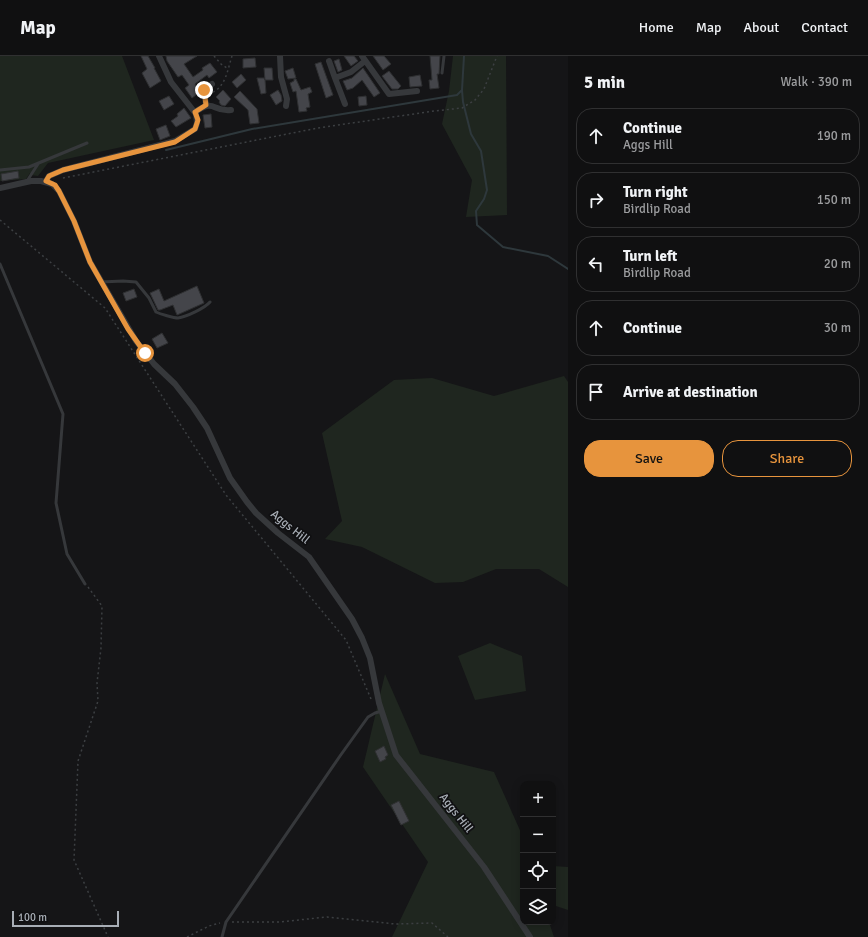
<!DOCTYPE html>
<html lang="en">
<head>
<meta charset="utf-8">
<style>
  :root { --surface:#101011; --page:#19191a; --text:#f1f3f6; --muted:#9c9d9f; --line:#303031; --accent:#e7943d }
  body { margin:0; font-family:Signika,sans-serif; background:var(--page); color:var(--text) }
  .controls { position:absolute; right:12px; bottom:12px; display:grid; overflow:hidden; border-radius:8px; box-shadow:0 2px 10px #0003 }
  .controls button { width:36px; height:36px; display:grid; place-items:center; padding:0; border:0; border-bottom:1px solid var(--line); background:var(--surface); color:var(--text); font:20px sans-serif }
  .scale { position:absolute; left:12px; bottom:10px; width:107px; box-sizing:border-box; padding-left:4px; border:2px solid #a8aeb6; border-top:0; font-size:11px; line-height:14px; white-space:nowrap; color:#a8aeb6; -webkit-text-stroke:3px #101012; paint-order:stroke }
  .stop { position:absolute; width:12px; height:12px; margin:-9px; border:3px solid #e7943d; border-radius:50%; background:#fff }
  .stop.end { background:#e7943d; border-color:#fff; box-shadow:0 1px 4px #0008 }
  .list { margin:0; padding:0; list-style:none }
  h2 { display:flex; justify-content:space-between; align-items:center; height:52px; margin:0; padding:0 16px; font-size:17px }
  h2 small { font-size:13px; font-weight:400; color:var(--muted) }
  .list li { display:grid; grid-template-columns:26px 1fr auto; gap:12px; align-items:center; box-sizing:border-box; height:56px; margin:0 8px 8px; padding:0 8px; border:1px solid var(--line); border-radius:16px }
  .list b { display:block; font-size:15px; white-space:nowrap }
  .list p { margin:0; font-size:13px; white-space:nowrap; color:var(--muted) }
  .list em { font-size:13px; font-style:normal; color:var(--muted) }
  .actions { display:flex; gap:8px; padding:12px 16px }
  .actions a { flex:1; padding:9px 0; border:1px solid var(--accent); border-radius:16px; text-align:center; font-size:14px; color:var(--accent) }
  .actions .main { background:var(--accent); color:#111 }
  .icon { flex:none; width:22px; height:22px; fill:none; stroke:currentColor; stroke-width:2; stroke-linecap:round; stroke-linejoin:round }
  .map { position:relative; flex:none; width:568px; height:881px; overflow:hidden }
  header { display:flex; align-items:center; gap:24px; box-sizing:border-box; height:56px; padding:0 20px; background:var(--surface); border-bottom:1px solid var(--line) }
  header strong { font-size:19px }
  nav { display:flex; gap:22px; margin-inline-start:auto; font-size:14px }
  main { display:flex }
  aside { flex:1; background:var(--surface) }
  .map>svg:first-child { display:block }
  .green { fill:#1f261f }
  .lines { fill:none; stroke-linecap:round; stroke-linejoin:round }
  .stream { stroke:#2e383c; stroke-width:2 }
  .building { fill:#44454a; stroke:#2f3032 }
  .path { stroke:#3c3f42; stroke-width:1.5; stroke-dasharray:2 3; stroke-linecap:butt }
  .lane { stroke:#36383b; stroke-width:3 }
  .street { stroke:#36383b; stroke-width:6 }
  .route { stroke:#e7943d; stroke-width:5 }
  .labels { text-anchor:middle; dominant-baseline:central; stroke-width:3.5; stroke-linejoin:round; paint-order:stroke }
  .street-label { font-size:12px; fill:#a8aeb6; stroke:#101012 }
</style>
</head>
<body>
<header>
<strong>Map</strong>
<nav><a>Home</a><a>Map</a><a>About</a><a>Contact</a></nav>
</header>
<main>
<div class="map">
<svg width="568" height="881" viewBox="0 0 568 881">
  <rect width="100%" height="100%" fill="#151517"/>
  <path class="green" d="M0,0h122l32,84 -106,23 -10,13 -7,-1 -1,-2 -4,6 -26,2z
    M453,0h53l1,159 -41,2 6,-37 -30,-56 7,-33z
    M564,320l4,6v205l-29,-18h-43l-33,13 -28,1 -73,-36 -37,-8 17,-18 -20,-88 72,-53 38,-2 62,18z
    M490,587l32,13 4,35 -51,9 -17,-44z
    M385,618l35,80 74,18 29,65v85h26l5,15h-162l36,-75 -65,-95z
    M553,810l15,1v43l-15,-5z"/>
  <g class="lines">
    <path class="stream" d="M464,0l-2,34 1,12 8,32 10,17 6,39 -3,9 -8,12 1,14 26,22 45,9 20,13
      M166,94l86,-21 205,-34 5,-5"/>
  </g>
  <path class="building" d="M141,0h7l7,12h-1l7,13 -11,7 -8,-15 5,-4z
    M166,0h31l-13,8 9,13 10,-7 -1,-2 8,-5 7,9 -8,6 -2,-3 -12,9 5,8 -8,6 -7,-10 4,-3 -7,-10 -4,2 -11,-16z
    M344,0h10l4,5 -7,5z
    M373,0h11l7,8 -8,6z
    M430,0h10l-1,18h-2l2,14 -9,1 -1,-9h3z
    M255,2l1,9 -13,1v-9z
    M339,3l3,11 -4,2 -4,-11z
    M321,6l12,33 -7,3 -11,-34z
    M264,12h8l1,12h-8l1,13 -5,1 -4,-16h7l1,2z
    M293,12l3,10 -8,1 -3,-8z
    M363,12l17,25 -6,4 -12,-17 -9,8 -6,2 -4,-9 9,-3z
    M389,15l12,15 -3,3h-6l-10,-13z
    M241,18l5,6 -9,8 -5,-6z
    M420,19l2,11 -12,1 -1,-10z
    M294,23h2l5,11 9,-3 2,5 -4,2 2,13 -4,1 1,3 -8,1 -3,-21 -3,1 -3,-9 4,-2z
    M223,34l8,9 -6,7 -4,-1 -2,-3 1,-1 -4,-4z
    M278,34l3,5 1,6 -6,4 -6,-10z
    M240,35l17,18 2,14 -9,1 -2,-14 -14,-13z
    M169,40l5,8 -10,6 -5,-9z
    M366,40l1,9 -8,1 -1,-9z
    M184,52l7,10 -15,9 -5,-6 7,-5 -1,-2z
    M211,58l1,13 -7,1 -2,-13z
    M166,69l4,11 -10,4 -4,-11z
    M18,115l1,7 -17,3 -1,-7z
    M197,230l7,17 -27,12 -4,-10 -13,5h-2l-8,-17 9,-4 5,12z
    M134,233l3,8 -11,4 -3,-8z
    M162,277l6,10 -11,5 -5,-9z
    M384,690l4,9 -3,2 1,2 -6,3 -5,-11z
    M399,745l10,20 -8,4 -10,-20z"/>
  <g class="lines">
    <path class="path" d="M214,0l7,8 6,4
      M213,36c13,-6 15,-24 19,-36
      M63,122l255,-50 116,-17 28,-3 13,-8 9,-11 13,-33
      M0,164l105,88 121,187 120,145 25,59
      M88,531l14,19 -1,42 -4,35 1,18 -20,60 -4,99 34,77
      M232,866h47l48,-5 68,7 37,-1 16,14
      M187,881l22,-11 11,-3"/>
    <path class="lane" d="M442,17l2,-17
      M0,114l29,-3 58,-24
      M27,125l11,-17
      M0,208l63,150 -7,89 11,51 18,30
      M101,226l22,-1 13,1 13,16 7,14c4,2 18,6 22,6 8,-1 27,-10 32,-16
      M222,881l4,-15 114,-166 28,-39 7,-4 7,-2"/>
    <path class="street" d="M280,0l1,21 6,22 -1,7
      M362,0l27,38 28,-3
      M329,5l6,17
      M345,48l-10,-26 16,-6 14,-11
      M206,49l-2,-15 8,-6
      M195,56c21,-14 16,0 36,-2
      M46,125l3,-5 14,-6 112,-29 20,-12 2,-6 -1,-9 -25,-32 -12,-26
      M0,132l31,-7h10l11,3 7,7 15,30 16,41 46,79 18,23 21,20 18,23 14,21 23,50 17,24 9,11 22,20 31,24 43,62 10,19 8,20 9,45 17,52 88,112 46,70"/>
  </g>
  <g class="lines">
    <path class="route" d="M145,297l-17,-24 -38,-67 -16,-41 -15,-30 -4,-6 -9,-4 3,-5 14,-6 112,-28 20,-13 3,-9 -3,-8 11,-7 -2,-15"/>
  </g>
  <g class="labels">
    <g class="street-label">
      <text transform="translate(290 471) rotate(39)">Aggs Hill</text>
      <text transform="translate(456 757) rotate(52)">Aggs Hill</text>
    </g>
  </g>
</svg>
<div class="controls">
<button>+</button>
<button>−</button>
<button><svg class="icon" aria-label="locate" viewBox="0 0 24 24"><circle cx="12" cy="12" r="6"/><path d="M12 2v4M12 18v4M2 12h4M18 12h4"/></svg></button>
<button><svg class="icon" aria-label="layers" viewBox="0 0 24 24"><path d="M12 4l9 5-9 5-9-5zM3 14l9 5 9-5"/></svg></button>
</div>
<div class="scale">100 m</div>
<div class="stop" style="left:145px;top:297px"></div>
<div class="stop end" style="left:204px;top:34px"></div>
</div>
<aside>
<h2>5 min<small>Walk · 390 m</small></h2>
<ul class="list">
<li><svg class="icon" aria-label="ahead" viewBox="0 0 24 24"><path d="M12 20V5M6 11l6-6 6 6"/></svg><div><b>Continue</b><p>Aggs Hill</p></div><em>190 m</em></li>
<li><svg class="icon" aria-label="right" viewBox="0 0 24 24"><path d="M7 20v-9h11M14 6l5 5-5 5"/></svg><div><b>Turn right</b><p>Birdlip Road</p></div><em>150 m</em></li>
<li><svg class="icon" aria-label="left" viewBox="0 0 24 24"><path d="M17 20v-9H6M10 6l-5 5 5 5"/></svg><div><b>Turn left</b><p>Birdlip Road</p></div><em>20 m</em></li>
<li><svg class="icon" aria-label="ahead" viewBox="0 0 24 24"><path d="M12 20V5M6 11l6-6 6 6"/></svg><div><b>Continue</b></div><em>30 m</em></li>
<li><svg class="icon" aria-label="arrive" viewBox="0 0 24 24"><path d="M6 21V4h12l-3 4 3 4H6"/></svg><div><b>Arrive at destination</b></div></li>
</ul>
<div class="actions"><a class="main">Save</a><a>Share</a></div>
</aside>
</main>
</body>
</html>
